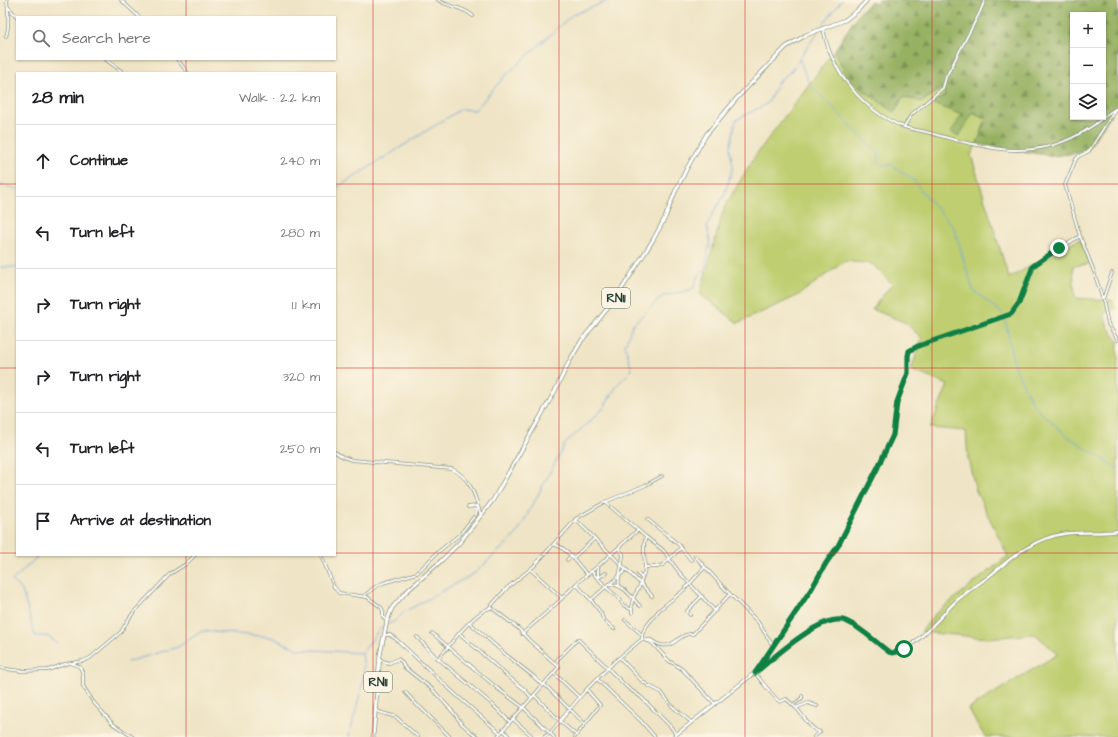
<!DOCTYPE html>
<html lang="en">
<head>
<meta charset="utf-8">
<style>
  :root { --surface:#fff; --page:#f6f6f6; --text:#202124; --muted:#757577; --line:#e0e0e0 }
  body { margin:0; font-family:"Architects Daughter",sans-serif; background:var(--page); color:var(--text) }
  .controls { position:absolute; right:12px; top:12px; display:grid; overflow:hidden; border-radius:0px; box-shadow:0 1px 3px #0004 }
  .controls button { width:36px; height:36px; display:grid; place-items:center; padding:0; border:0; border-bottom:1px solid var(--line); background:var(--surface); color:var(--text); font:20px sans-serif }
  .stop { position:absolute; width:12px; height:12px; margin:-9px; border:3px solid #0b8043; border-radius:50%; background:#fff }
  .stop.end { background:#0b8043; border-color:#fff; box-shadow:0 1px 4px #0008 }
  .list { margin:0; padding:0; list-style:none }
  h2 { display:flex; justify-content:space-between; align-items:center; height:52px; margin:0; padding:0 16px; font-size:17px }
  h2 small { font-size:13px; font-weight:400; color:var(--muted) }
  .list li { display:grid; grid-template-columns:26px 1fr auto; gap:12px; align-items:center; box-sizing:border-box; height:72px; padding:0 16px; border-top:1px solid var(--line) }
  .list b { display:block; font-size:15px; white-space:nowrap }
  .list em { font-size:13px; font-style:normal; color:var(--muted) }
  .icon { flex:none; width:22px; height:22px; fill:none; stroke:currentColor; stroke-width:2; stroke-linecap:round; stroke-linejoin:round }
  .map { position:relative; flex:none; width:1118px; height:737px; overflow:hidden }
  .search { position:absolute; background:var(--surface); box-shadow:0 1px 3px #0004; left:16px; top:16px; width:320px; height:44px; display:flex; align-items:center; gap:10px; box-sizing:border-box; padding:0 14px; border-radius:0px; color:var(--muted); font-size:15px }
  .panel { position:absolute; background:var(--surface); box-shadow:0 1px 3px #0004; left:16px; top:72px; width:320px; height:484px; border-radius:0px }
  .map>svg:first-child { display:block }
  .green { fill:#bece70; stroke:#6e8652 }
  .forest { fill:url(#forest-firs); stroke:#5a774b; fill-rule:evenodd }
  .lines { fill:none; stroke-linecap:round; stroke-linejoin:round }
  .stream { stroke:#72a2dc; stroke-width:1 }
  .street-casing { stroke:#87907c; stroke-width:3.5 }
  .secondary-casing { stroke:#87907c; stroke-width:4 }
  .primary-casing { stroke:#87907c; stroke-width:4.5 }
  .street { stroke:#fff; stroke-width:2 }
  .secondary { stroke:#fff; stroke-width:2.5 }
  .primary { stroke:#fff; stroke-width:3 }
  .route { stroke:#0b8043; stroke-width:5 }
  .grid { fill:none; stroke:#d62828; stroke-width:1; stroke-opacity:0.55 }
  .labels { text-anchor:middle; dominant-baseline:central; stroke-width:3; stroke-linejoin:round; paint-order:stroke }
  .shield { fill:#fcf5e5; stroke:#617469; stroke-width:1 }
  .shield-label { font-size:12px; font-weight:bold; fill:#1f3d34 }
</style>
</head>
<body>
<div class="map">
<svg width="1118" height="737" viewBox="0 0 1118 737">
  <defs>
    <pattern id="forest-firs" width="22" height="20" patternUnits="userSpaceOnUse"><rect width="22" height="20" fill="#96b162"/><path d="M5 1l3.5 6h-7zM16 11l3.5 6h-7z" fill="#7a9152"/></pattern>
  </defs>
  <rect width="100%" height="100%" fill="#fcf5e5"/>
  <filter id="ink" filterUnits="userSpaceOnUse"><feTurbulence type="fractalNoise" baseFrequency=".025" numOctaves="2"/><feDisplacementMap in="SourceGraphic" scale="8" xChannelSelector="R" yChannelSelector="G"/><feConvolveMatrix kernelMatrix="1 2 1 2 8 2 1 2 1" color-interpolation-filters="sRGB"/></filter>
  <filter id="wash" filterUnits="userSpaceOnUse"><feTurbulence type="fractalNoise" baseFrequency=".012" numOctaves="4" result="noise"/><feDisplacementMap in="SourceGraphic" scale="16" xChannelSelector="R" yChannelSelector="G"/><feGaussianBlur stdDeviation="0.9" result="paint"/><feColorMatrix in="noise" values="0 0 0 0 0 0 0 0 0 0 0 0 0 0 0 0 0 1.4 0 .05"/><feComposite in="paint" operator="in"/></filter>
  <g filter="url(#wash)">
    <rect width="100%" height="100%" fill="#efe4c5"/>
    <path class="green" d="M834,51l14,28 47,33 8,-15 19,5 21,-14 2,8 -13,7 30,12 -10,18 7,3 14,-24 13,7 -9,25 -6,11 38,123 71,-39 10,25 -17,2 2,32 37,2 3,9 -11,4 4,14 10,14v396h-133l-17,-28 90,-55 -23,-20 -47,4 -67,-6 14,-18 73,-58 -32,-65 -8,-32 -2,-28 -36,-3 18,-43 -37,-15 11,-32 -16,-15 -34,-14 20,-25 -20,-20 -27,-3 -48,35 -59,27 -38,-29 24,-86 31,-52z"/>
    <path class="forest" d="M878,0h240v104l-32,48 -34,4 -75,-12 9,-25 -13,-7 -14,24 -8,-4 11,-17 -31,-12 14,-7 -3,-9 -20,15 -19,-5 -9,15 -46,-33 -14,-28 25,-38 12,-12 5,2zM1073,15h30v102h-30z"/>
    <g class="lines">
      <path class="stream" d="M821,27l21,-27
        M799,59l11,26 67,67 2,1 -1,9 4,3h10l22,15 5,8 35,40 19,62 31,25
        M0,185l17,4
        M335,189l126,-80 14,1 30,-34 67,-61 39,-15
        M0,267h17
        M1005,318l9,48 20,40 33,30 51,33
        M39,555l-27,26 10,9 13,46h12l10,7
        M387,624l7,-2 10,-10 71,-39 42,-39 48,-90 38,-35 15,-25 14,-14 -7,-25 7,-20 31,-29 27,-6 4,-3 3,-9 8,-9 5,-27 -3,-16 7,-15 10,-15 9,-30 -3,-17 6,-29 32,-17 10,-21 13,-11 26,-38
        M127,662l51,-15 24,-16 69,6 27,12 64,4 21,-28
        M349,737l13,-51 2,-17 -2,-15"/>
    </g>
  </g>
  <g filter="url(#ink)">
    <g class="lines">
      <g class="street-casing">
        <path id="street" d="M121,0l18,17
          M438,0c12,8 24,6 35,16
          M8,7l9,10
          M823,28c8,44 40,83 81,99 6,2 12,3 18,4 14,3 27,8 41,11 32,7 54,12 87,4 15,-4 31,-12 44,-21 8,-6 15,-13 24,-18
          M6,36c4,-9 2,-26 1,-36
          M105,59l19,14
          M177,59l11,14
          M1115,110l-26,41 -10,5 -3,3 -11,26 15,51 13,33 10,31 5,24 10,16
          M904,127l7,-12 32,-27 3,-11 33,-63 6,-14
          M1103,299l9,-26
          M335,452l8,5 9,3 100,9c20,10 23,27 29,47
          M605,502l41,35c-1,3 -2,6 -2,9 -1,11 4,23 -2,32
          M575,519l71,70 6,7
          M647,519l31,25 13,16
          M646,537l17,13 16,22 36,39
          M554,544c15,5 22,19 33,30
          M618,548l5,6c0,11 -6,21 -4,32
          M321,555l13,32 5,6 28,4 14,10 2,4v6l4,4
          M695,556l31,34 32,32 15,24
          M573,558l21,-19
          M567,560l4,-4
          M598,567v10
          M645,567h12l6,-2 18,-17
          M530,569l32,29
          M591,571l17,18 11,9 4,7 9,5v3
          M598,578l8,-5
          M576,584l15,16 10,13 2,6 11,10
          M610,584l14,-12 1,-3
          M364,596l11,-9 8,-4 34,-10 21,-21 22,-18 16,-20 1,-4 -1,-4 -8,1
          M591,600l18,-16c16,1 21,12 31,22
          M489,608l18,-20 27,-22 43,-48 28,-16 41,-17 16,-9
          M632,610c-2,-15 8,-18 10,-32l-4,-4
          M690,615l-3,-4 15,-15
          M470,623l35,31 28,22 10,10
          M432,633l65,55 27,20 30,29
          M459,633l46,41 19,15 8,9
          M522,634l34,-30 20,-20 22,-18 40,-36
          M384,635h6l6,4 59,55 45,39
          M642,635l3,-7 14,-18 25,-20 21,-23
          M417,637l18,19 57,48 18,18
          M642,639l9,3 18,19 13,8 33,35
          M648,640h3c23,16 25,-8 42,-6l37,-40
          M620,658l22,23 7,5 12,6 11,14 19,16
          M438,659c10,-12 39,-51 54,-51l26,20 11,12 30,27 -62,70
          M380,660l9,3 9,-4 4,3 2,5 28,22 22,24 7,10 10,9 7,5
          M71,663l9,4 3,7v12l11,17 19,21 20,13
          M556,664l1,-4 21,-21 50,49 13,9 30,30 5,8
          M0,668l21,3 27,-1 17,-6 18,-3 7,-3 31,-26 5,-9 7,-10 37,-39 16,-10 9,-9
          M759,668l53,-80 15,-25 11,-17 40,-79 15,-32 4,-33 11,-29v-17l1,-5 9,-5 93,-32 8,-11 16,-39 45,-28
          M756,672l-1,1c4,5 21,27 25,29l6,-3c4,3 8,7 12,11 6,7 13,20 22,22l-6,5
          M554,673l25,24
          M597,679l44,42 14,16
          M544,684l41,40
          M405,692l13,14 2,1 30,30
          M534,695l26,26 16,14
          M793,705l9,-7v-2
          M796,708l12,-5 9,3
          M376,711l20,6 22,20
          M513,719l20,18
          M503,730l7,7
          M544,737l6,-4 34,-41 30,-30 28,-23v-4l-1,-1 -16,-14
          M575,737l25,-32 -13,-15"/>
      </g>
      <g class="secondary-casing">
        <path id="secondary" d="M673,737l122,-96 14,-10 16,-9 8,-2 12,1 12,6 32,25c18,6 52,-36 64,-48 10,-10 23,-18 34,-26 23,-19 45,-39 76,-44 18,-3 37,0 55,-3"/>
      </g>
      <g class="primary-casing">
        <path id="primary" d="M373,737l7,-82 7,-34 5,-13 13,-15 37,-33 18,-18 33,-42 62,-109 14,-29 13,-22 34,-42 37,-58 12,-22 10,-26 12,-24 19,-33 31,-37 49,-51 20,-12 39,-15 13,-10 9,-10"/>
      </g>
      <use href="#street" class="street"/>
      <use href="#secondary" class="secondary"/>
      <use href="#primary" class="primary"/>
    </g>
  </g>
  <g class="lines" filter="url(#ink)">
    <path class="route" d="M904,649l-11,4 -4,-1c-14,-10 -27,-24 -43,-31 -23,-9 -73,37 -91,52l57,-85 14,-25 12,-17 40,-79 15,-32 4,-33 11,-29v-17l1,-5 9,-5 93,-32 8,-11 14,-37 26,-18"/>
  </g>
  <path class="grid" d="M186,0v17M373,0v737M559,0v737M745,0v737M932,0v737M186,59v14M0,184h17M335,184h783M0,368h17M335,368h783M0,553h17M335,553h783M186,555v182"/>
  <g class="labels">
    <g class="shield">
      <rect x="602" y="288" width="28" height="20" rx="3"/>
      <rect x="364" y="672" width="28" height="20" rx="3"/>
    </g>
    <g class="shield-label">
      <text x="616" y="298">RN11</text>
      <text x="378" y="682">RN11</text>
    </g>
  </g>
</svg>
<div class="controls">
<button>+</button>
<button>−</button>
<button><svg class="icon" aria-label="layers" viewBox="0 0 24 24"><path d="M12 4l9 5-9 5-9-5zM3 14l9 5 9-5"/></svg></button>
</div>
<div class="stop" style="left:904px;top:649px"></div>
<div class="stop end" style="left:1059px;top:248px"></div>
<div class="search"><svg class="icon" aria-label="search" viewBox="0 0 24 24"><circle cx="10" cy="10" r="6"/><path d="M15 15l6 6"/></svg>Search here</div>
<section class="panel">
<h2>28 min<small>Walk · 2.2 km</small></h2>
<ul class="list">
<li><svg class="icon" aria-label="ahead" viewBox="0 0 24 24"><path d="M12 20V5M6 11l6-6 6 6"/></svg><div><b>Continue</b></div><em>240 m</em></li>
<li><svg class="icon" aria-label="left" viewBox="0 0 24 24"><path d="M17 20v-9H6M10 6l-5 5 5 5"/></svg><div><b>Turn left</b></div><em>280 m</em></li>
<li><svg class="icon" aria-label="right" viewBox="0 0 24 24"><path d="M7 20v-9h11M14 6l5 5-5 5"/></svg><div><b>Turn right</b></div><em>1.1 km</em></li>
<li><svg class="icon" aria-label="right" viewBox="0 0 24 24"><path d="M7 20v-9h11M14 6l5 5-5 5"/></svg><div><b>Turn right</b></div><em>320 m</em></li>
<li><svg class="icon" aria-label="left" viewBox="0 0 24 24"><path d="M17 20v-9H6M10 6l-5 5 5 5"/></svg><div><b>Turn left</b></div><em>250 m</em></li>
<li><svg class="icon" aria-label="arrive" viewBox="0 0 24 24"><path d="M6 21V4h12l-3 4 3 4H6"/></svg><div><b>Arrive at destination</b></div></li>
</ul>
</section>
</div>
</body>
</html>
